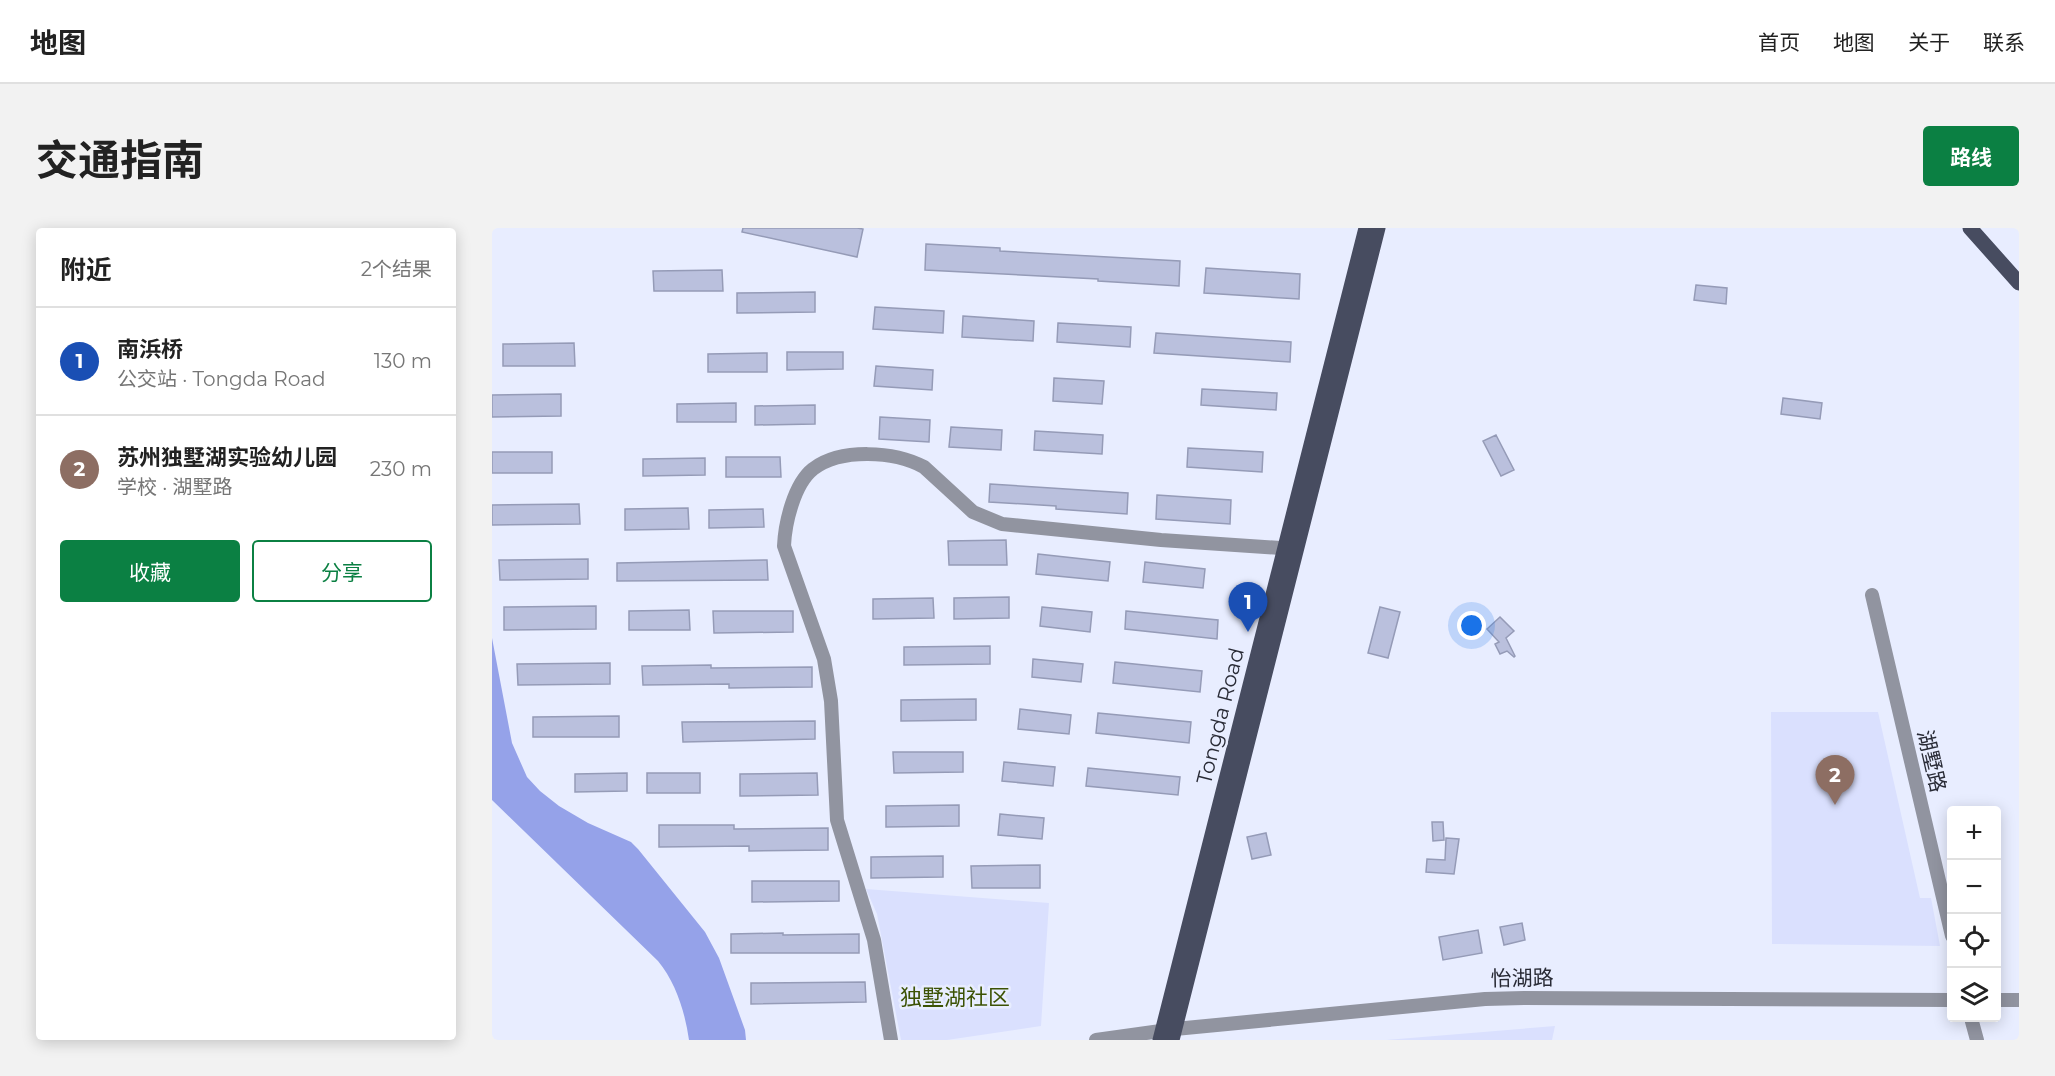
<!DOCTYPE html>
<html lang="zh">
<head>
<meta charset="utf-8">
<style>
  :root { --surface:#fff; --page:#f2f2f2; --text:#222; --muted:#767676; --line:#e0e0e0; --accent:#0b8043 }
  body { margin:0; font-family:Montserrat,"Noto Sans SC",sans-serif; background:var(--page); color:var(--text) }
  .controls { position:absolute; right:18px; bottom:18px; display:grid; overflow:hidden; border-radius:6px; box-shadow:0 3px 15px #0003 }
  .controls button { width:54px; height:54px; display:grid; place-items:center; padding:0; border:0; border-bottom:2px solid var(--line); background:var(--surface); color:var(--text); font:30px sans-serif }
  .you { position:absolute; left:980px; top:398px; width:21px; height:21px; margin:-15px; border:4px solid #fff; border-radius:50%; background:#1a73e8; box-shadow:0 0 0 9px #1a73e833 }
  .badge { display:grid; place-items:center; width:39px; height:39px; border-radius:50%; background:var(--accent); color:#fff; font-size:20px; font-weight:700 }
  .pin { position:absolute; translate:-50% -50px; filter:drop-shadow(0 2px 3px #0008) }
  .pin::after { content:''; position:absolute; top:32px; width:21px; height:18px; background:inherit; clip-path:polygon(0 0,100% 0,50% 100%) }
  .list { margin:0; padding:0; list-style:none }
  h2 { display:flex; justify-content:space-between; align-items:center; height:78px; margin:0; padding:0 24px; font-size:26px }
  h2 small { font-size:20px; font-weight:400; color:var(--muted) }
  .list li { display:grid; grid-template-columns:39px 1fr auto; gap:18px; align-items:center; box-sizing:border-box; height:108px; padding:0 24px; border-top:2px solid var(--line) }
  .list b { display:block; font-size:22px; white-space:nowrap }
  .list p { margin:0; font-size:20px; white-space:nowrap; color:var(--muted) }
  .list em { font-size:20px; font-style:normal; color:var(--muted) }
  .actions { display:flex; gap:12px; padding:18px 24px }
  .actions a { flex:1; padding:14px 0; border:2px solid var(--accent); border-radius:6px; text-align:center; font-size:21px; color:var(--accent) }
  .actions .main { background:var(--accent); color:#fff }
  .icon { flex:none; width:33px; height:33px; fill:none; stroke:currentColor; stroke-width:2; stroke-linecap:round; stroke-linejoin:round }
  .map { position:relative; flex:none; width:1527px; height:812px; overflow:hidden; border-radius:6px }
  header { display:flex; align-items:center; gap:36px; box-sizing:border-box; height:84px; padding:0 30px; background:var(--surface); border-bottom:2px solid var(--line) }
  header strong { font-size:28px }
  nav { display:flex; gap:33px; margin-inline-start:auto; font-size:21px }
  .intro { display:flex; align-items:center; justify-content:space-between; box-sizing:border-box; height:144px; padding:0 36px }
  h1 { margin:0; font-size:42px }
  .button { padding:15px 27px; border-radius:6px; background:var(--accent); color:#fff; font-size:21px; font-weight:700 }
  main { display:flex; gap:36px; padding:0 36px }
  aside { flex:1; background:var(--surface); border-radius:6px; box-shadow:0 3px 15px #0003 }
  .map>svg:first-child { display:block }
  .built { fill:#dae0fe }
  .water { fill:#95a2e9 }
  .building { fill:#bac0dd; stroke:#959bb7; stroke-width:1.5 }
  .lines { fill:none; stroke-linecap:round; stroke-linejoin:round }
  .minor { stroke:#9194a0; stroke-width:14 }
  .major { stroke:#474c60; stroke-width:15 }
  .labels { text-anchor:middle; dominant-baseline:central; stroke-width:5; stroke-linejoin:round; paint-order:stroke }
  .street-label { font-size:21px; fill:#292b36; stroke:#e8edff }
  .neighbourhood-label { font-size:22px; fill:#3c5204; stroke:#e8edff }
</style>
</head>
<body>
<header>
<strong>地图</strong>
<nav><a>首页</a><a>地图</a><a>关于</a><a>联系</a></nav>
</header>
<div class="intro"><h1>交通指南</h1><a class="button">路线</a></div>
<main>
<aside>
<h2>附近<small>2个结果</small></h2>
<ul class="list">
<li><span class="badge" style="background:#1a4fb4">1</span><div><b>南浜桥</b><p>公交站 · Tongda Road</p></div><em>130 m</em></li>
<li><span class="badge" style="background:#8d6e63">2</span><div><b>苏州独墅湖实验幼儿园</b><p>学校 · 湖墅路</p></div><em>230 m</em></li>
</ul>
<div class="actions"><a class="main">收藏</a><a>分享</a></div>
</aside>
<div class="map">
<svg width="1527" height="812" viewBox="0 0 1527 812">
  <rect width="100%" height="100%" fill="#e8edff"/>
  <path class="built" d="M1279,484h107l42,186h11l9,48 -168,-2z
    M374,661l183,14 -8,123 -94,14h-46l-24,-126z
    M1063,798l-3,14h-166z"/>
  <path class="water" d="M0,410l20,105 15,34 13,14 19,15 29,17 43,19 7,7 67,83 14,26 26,72 1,10h-57c-4,-28 -13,-57 -31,-79l-166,-161z"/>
  <path class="building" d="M251,0h114l6,1 -6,28 -115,-25z
    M434,16l74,4v3l180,10 -1,25 -81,-5v-2l-173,-9z
    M714,40l94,6 -1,25 -95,-6z
    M230,42l1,21h-69l-1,-20z
    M1204,57l31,3 -1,16 -32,-4z
    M323,64v20l-78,1v-20z
    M383,79l69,4 -1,22 -70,-4z
    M471,88l71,5 -1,20 -71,-4z
    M566,95l73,4 -1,20 -73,-5z
    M664,105l135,9 -1,20 -136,-9z
    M82,115l1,23h-72v-22z
    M295,124h56v17l-56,1z
    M275,125v19h-59v-18z
    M384,138l57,4 -1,20 -58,-4z
    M562,150l50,3 -2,23 -49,-3z
    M710,161l75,4 -1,17 -75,-5z
    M69,166v22l-69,1v-22z
    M1291,170l39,5 -2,16 -39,-5z
    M244,175v19h-59v-18z
    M323,177v19l-60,1v-19z
    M388,189l50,3 -1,22 -50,-3z
    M459,199l51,3 -1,20 -52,-3z
    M543,203l68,4 -1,19 -68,-4z
    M1004,207l18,35 -13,6 -18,-35z
    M696,220l75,4 -1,20 -75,-5z
    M0,224h60v21h-60z
    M234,229h54l1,20h-55z
    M213,230v17l-62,1v-17z
    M498,256l138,9 -1,21 -71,-5v-3l-67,-4z
    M665,267l74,5 -1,24 -74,-5z
    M87,276l1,20 -88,1v-20z
    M196,280l1,21 -64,1v-21z
    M271,281l1,18 -55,1v-18z
    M514,312l1,25h-58l-1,-24z
    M546,326l72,8 -2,19 -72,-7z
    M96,331v20l-88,1 -1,-20z
    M275,332l1,20 -151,1v-18z
    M653,334l60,7 -2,19 -60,-6z
    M517,369v21l-55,1v-21z
    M441,370l1,20 -61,1v-20z
    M104,378v23l-92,1v-23z
    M550,379l50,5 -2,20 -50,-6z
    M888,379l20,5 -12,46 -20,-5z
    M197,382l1,20h-61v-19z
    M221,383h80v21l-79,1z
    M634,383l92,9 -1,19 -92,-10z
    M1008,389l14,14 -8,7 9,18 -1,1 -7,-6 -7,3 -5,-10 4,-2 -12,-13z
    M498,418v18l-86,1v-18z
    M541,431l50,5 -2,18 -49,-5z
    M623,434l87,9 -2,21 -87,-9z
    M118,435v21l-92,1 -1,-21z
    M219,437v3l101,-1v20l-83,1v-4l-86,1 -1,-19z
    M484,471v21l-75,1v-21z
    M528,481l51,6 -2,19 -51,-5z
    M606,485l93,9 -2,21 -93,-10z
    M127,488v21h-86v-20z
    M323,493v18l-132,3 -1,-20z
    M401,524h70v20l-69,1z
    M512,534l51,5 -2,19 -51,-5z
    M596,540l92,9 -2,18 -92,-9z
    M135,545v18l-52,1v-18z
    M155,545h53v20h-53z
    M325,545l1,22 -78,1v-22z
    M467,577v21l-73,1v-21z
    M508,586l44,4 -2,21 -44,-4z
    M940,594h11l1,18 -11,1z
    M167,597h75v4l94,-1v22l-79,1v-5l-90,1z
    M774,605l5,22 -19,4 -5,-22z
    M954,610l13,1 -5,35 -28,-2 1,-13 18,1z
    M451,628v21l-72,1v-21z
    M548,637v23h-68l-1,-22z
    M260,653h87v20l-87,1z
    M1030,695l3,17 -21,5 -4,-18z
    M986,702l4,23 -39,7 -4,-23z
    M291,705v2l76,-1v19h-128v-19z
    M373,754l1,20 -115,2v-21z"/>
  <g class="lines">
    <path class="minor" d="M1380,367l80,341
      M1504,772h23
      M1479,790l6,22
      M399,812l-17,-100 -37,-120 -6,-119 -7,-42 -40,-113c1,-23 10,-62 29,-77 28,-21 81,-18 111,-2l49,45 29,12 159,16 134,9
      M604,812l79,-11 310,-30 39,-1 428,2"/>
    <path class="major" d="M1478,0l49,55
      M668,812l206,-812
      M680,812l206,-812"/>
  </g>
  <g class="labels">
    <g class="street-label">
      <text transform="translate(728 488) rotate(-76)">Tongda Road</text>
      <text transform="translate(1440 533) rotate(77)">湖墅路</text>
      <text transform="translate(1030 750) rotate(-1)">怡湖路</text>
    </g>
    <g class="neighbourhood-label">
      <text x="463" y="769">独墅湖社区</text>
    </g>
  </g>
</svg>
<div class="controls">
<button>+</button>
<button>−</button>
<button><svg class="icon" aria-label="locate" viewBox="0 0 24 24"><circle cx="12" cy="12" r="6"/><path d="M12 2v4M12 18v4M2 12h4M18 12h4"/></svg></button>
<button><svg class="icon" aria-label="layers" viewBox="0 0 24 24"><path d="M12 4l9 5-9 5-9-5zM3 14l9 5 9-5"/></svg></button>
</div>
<div class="you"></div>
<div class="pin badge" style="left:756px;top:404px;background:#1a4fb4">1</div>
<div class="pin badge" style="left:1343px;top:577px;background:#8d6e63">2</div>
</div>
</main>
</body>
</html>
